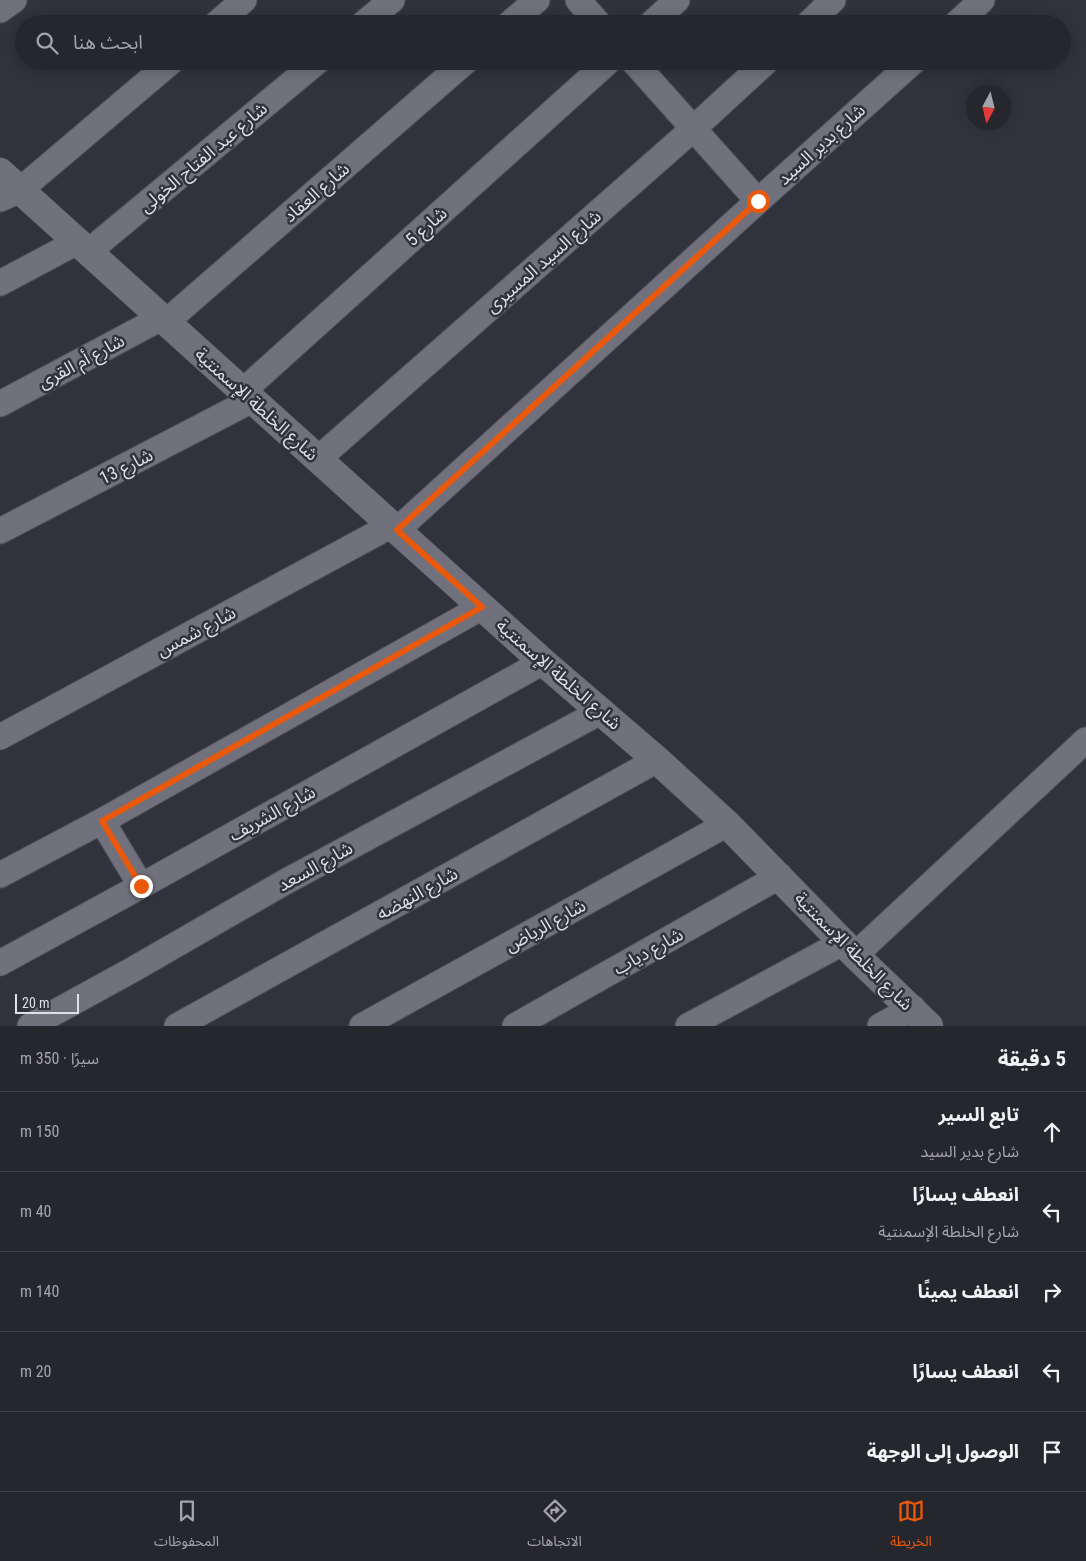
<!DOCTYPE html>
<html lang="ar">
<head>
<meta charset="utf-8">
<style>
  :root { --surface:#26262d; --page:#323239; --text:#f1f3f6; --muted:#a4a5aa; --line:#424349; --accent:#ea580c }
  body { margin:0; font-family:"Roboto Condensed","Noto Sans Arabic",sans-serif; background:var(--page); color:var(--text); direction:rtl }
  .compass { position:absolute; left:966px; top:85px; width:45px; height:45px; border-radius:50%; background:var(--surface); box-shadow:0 2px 12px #0003; rotate:187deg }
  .scale { position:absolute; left:15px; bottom:12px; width:64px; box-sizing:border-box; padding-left:5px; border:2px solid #dfdfe6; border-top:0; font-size:14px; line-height:18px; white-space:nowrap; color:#dfdfe6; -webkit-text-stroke:4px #32323c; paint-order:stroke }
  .stop { position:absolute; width:15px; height:15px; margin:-11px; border:4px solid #ea580c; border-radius:50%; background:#fff }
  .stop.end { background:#ea580c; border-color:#fff; box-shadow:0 1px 5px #0008 }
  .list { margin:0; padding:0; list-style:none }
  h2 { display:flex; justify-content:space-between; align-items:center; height:65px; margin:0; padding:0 20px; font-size:21px }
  h2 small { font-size:16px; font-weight:400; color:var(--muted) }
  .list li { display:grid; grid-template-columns:32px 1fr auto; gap:15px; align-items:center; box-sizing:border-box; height:80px; padding:0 20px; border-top:1px solid var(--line) }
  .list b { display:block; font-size:19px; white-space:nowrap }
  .list p { margin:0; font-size:16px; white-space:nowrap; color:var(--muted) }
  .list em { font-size:16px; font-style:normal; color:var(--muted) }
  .icon { flex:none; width:28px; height:28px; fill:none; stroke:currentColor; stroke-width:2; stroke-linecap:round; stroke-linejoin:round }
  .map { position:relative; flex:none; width:1086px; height:1026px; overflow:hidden; direction:ltr }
  .search { position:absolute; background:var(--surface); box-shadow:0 2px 12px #0003; left:15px; right:15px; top:15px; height:55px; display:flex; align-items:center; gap:12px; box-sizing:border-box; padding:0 18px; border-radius:28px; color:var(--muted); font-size:19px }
  .sheet { height:465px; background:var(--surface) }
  nav { display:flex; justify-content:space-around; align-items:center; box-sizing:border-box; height:70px; border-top:1px solid var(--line); background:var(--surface); font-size:14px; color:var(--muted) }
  nav a { display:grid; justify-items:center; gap:2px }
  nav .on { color:var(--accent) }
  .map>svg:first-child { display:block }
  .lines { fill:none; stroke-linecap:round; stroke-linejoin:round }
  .minor-casing { stroke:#51515a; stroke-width:27 }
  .tertiary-casing { stroke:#51515a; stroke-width:29 }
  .minor { stroke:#71717d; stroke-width:25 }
  .tertiary { stroke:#71717d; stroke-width:28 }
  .route { stroke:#ea580c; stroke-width:6 }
  .labels { text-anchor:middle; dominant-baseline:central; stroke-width:5; stroke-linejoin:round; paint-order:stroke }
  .street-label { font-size:18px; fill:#dfdfe6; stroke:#32323c }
</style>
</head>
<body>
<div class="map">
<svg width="1086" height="1026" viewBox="0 0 1086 1026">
  <rect width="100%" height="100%" fill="#32323c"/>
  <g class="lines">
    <g class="minor-casing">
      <path id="minor" d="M578,0l21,24
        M0,10l14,-10
        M216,24l28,-24
        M363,24l29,-24
        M509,24l28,-24
        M651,24l26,-24
        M808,24l25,-24
        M956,24l26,-24
        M633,61l125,140
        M0,199l20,-9 152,-129
        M88,252l230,-191
        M0,283l77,-41
        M166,322l300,-261
        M243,391l366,-330
        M0,404l161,-86
        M318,459l375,-330 74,-68
        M397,530l361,-329 156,-140
        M0,531l252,-131
        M0,737l392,-212
        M102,821l39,65
        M0,875l102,-54 380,-214
        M855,955l231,-215
        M0,963l141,-77 402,-224
        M30,1026l102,-56 153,-88 317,-171
        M177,1026l480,-266
        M362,1026l365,-202
        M515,1026l265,-150
        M688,1026l156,-84
        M880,1026l33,-18"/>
    </g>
    <g class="tertiary-casing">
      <path id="tertiary" d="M0,172l543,490 114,98 70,64 128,131 74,71"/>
    </g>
    <use href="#minor" class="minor"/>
    <use href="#tertiary" class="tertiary"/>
  </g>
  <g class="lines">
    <path class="route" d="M141,886l-39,-65 380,-214 -85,-77 361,-329"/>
  </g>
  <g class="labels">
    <g class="street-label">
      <text transform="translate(821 144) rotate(-42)">شارع بدير السيد</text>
      <text transform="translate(203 157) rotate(-40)">شارع عبد الفتاح الخولى</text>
      <text transform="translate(316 192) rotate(-41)">شارع العقاد</text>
      <text transform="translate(426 226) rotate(-42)">شارع 5</text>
      <text transform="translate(543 261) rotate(-41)">شارع السيد المسيرى</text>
      <text transform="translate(81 361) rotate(-28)">شارع أم القرى</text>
      <text transform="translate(257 404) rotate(42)">شارع الخلطة الإسمنتية</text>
      <text transform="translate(126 466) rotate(-27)">شارع 13</text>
      <text transform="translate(196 631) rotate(-28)">شارع شمس</text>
      <text transform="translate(559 674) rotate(41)">شارع الخلطة الإسمنتية</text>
      <text transform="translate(272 813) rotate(-29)">شارع الشريف</text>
      <text transform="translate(315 866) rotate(-29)">شارع السعد</text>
      <text transform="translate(417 893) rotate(-29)">شارع النهضه</text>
      <text transform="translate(545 925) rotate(-29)">شارع الرياض</text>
      <text transform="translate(648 951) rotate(-29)">شارع دياب</text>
      <text transform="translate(854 951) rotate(45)">شارع الخلطة الإسمنتية</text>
    </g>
  </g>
</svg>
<svg class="compass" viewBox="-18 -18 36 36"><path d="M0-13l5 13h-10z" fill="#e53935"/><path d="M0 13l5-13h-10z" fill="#a4a5aa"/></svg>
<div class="scale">20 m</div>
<div class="stop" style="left:758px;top:201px"></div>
<div class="stop end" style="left:141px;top:886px"></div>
<div class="search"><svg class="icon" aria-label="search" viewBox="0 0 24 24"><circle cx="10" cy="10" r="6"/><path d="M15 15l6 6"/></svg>ابحث هنا</div>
</div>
<section class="sheet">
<h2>5 دقيقة<small>سيرًا · 350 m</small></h2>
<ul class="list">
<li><svg class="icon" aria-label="ahead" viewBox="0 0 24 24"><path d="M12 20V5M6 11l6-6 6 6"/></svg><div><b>تابع السير</b><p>شارع بدير السيد</p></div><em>150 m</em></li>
<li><svg class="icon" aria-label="left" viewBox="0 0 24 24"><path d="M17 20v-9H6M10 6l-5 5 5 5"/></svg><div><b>انعطف يسارًا</b><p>شارع الخلطة الإسمنتية</p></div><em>40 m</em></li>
<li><svg class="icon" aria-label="right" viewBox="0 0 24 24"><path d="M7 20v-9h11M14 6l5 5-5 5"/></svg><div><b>انعطف يمينًا</b></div><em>140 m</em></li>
<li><svg class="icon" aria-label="left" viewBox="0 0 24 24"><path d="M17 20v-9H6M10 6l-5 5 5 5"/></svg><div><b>انعطف يسارًا</b></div><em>20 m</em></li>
<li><svg class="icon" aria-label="arrive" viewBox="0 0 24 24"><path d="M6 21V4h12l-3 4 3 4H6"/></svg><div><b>الوصول إلى الوجهة</b></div></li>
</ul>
</section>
<nav>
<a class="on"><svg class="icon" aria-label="map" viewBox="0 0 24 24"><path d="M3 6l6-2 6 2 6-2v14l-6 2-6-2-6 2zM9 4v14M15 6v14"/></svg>الخريطة</a>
<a><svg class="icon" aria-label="directions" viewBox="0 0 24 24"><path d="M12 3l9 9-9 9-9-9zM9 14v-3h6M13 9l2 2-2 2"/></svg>الاتجاهات</a>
<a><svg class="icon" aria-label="saved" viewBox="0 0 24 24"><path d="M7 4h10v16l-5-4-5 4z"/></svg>المحفوظات</a>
</nav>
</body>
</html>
